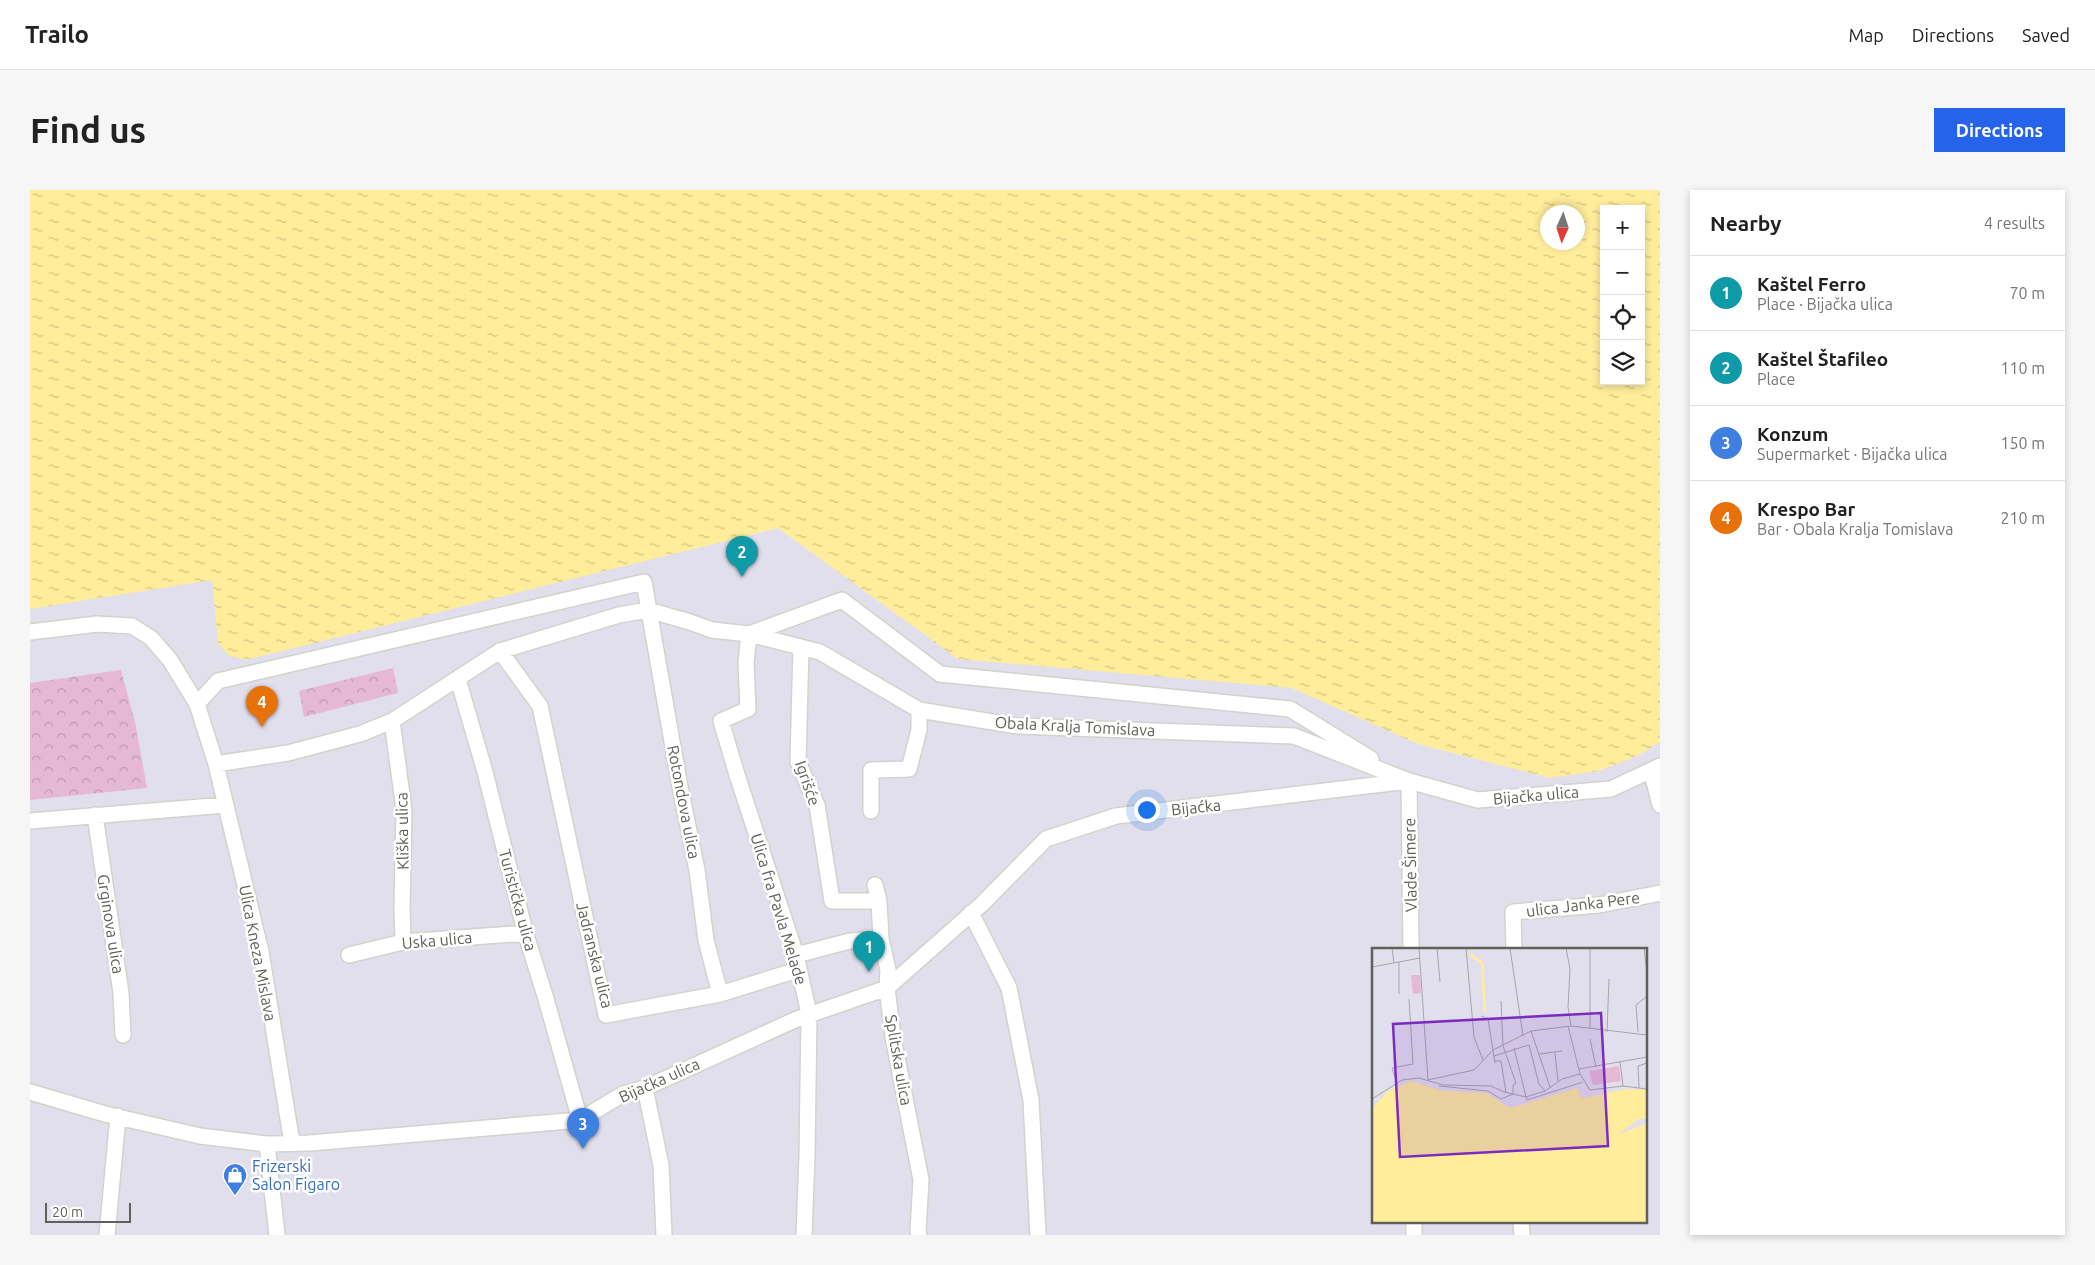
<!DOCTYPE html>
<html lang="en">
<head>
<meta charset="utf-8">
<style>
  :root { --surface:#fff; --page:#f6f6f6; --text:#222; --muted:#767676; --line:#e0e0e0; --accent:#2563eb }
  body { margin:0; font-family:Ubuntu,sans-serif; background:var(--page); color:var(--text) }
  .controls { position:absolute; right:15px; top:15px; display:grid; overflow:hidden; border-radius:0px; box-shadow:0 2px 8px #0003 }
  .controls button { width:45px; height:45px; display:grid; place-items:center; padding:0; border:0; border-bottom:1px solid var(--line); background:var(--surface); color:var(--text); font:25px sans-serif }
  .compass { position:absolute; left:1510px; top:15px; width:45px; height:45px; border-radius:50%; background:var(--surface); box-shadow:0 2px 8px #0003; rotate:183deg }
  .scale { position:absolute; left:15px; bottom:12px; width:86px; box-sizing:border-box; padding-left:5px; border:2px solid #616058; border-top:0; font-size:14px; line-height:18px; white-space:nowrap; color:#616058; -webkit-text-stroke:4px #fff; paint-order:stroke }
  .you { position:absolute; left:1116px; top:619px; width:18px; height:18px; margin:-12px; border:4px solid #fff; border-radius:50%; background:#1a73e8; box-shadow:0 0 0 8px #1a73e833 }
  .badge { display:grid; place-items:center; width:32px; height:32px; border-radius:50%; background:var(--accent); color:#fff; font-size:16px; font-weight:700 }
  .pin { position:absolute; translate:-50% -41px; filter:drop-shadow(0 1px 2px #0008) }
  .pin::after { content:''; position:absolute; top:26px; width:18px; height:15px; background:inherit; clip-path:polygon(0 0,100% 0,50% 100%) }
  .list { margin:0; padding:0; list-style:none }
  h2 { display:flex; justify-content:space-between; align-items:center; height:65px; margin:0; padding:0 20px; font-size:21px }
  h2 small { font-size:16px; font-weight:400; color:var(--muted) }
  .list li { display:grid; grid-template-columns:32px 1fr auto; gap:15px; align-items:center; box-sizing:border-box; height:75px; padding:0 20px; border-top:1px solid var(--line) }
  .list b { display:block; font-size:19px; white-space:nowrap }
  .list p { margin:0; font-size:16px; white-space:nowrap; color:var(--muted) }
  .list em { font-size:16px; font-style:normal; color:var(--muted) }
  .icon { flex:none; width:28px; height:28px; fill:none; stroke:currentColor; stroke-width:2; stroke-linecap:round; stroke-linejoin:round }
  .map { position:relative; flex:none; width:1630px; height:1045px; overflow:hidden; border-radius:0px }
  header { display:flex; align-items:center; gap:30px; box-sizing:border-box; height:70px; padding:0 25px; background:var(--surface); border-bottom:1px solid var(--line) }
  header strong { font-size:24px }
  nav { display:flex; gap:28px; margin-inline-start:auto; font-size:18px }
  .intro { display:flex; align-items:center; justify-content:space-between; box-sizing:border-box; height:120px; padding:0 30px }
  h1 { margin:0; font-size:35px }
  .button { padding:12px 22px; border-radius:0px; background:var(--accent); color:#fff; font-size:18px; font-weight:700 }
  main { display:flex; gap:30px; padding:0 30px }
  aside { flex:1; background:var(--surface); border-radius:0px; box-shadow:0 2px 8px #0003 }
  .map>svg:first-child { display:block }
  .park { fill:url(#park-crowns) }
  .water { fill:url(#water-ripples); fill-rule:evenodd }
  .lines { fill:none; stroke-linecap:round; stroke-linejoin:round }
  .minor-casing { stroke:#d2d3cb; stroke-width:18 }
  .minor { stroke:#fff; stroke-width:15 }
  .labels { text-anchor:middle; dominant-baseline:central; stroke-width:5; stroke-linejoin:round; paint-order:stroke }
  .street-label { font-size:16px; fill:#616058; stroke:#fff }
  .shop-label { font-size:16px; fill:#366cbe; stroke:#fff; text-anchor:start }
  .inset-river { fill:none; stroke:#ffed9b; stroke-width:2.5 }
  .inset-road { fill:none; stroke:#a6a4a8; stroke-width:1 }
  .view { fill:#7b2cbf; fill-opacity:0.15; stroke:#7b2cbf; stroke-width:2.5 }
  .inset-edge { fill:none; stroke:#616058; stroke-width:2.5 }
</style>
</head>
<body>
<header>
<strong>Trailo</strong>
<nav><a>Map</a><a>Directions</a><a>Saved</a></nav>
</header>
<div class="intro"><h1>Find us</h1><a class="button">Directions</a></div>
<main>
<div class="map">
<svg width="1630" height="1045" viewBox="0 0 1630 1045">
  <defs>
    <pattern id="park-crowns" width="20" height="18" patternUnits="userSpaceOnUse" patternTransform="scale(1.25)"><rect width="20" height="18" fill="#e5b9d4"/><path d="M2 6a3 3 0 1 1 6 0M12 15a3 3 0 1 1 6 0" fill="none" stroke="#bd9aaf"/></pattern>
    <pattern id="water-ripples" width="26" height="14" patternUnits="userSpaceOnUse" patternTransform="scale(1.25)"><rect width="26" height="14" fill="#ffed9b"/><path d="M2 4q2-2 4 0t4 0M15 11q2-2 4 0t4 0" fill="none" stroke="#d2c381"/></pattern>
  </defs>
  <rect width="100%" height="100%" fill="#e1dfec"/>
  <path class="park" d="M363,478l5,25 -94,24 -5,-26z
    M91,480l14,52 12,66 -117,12v-117z"/>
  <path class="water" d="M0,0h1630v552l-23,14 -39,15 -48,7 -132,-34 -126,-56 -334,-29 -180,-131 -532,132 -18,-5 -10,-12 -6,-63 -182,29zM1574,19h37v172h-37zM1518,22h30v30h-30z"/>
  <g class="lines">
    <g class="minor-casing">
      <path id="minor" d="M0,442l67,-8 35,2 19,12 19,22 27,44 19,60 45,188 31,191
        M719,444l93,-34 98,74 350,35 81,50
        M719,444l-3,29 2,46 -27,12 17,57 58,177 13,59 -2,143 -3,78
        M771,457l-3,115 19,43 15,96h47
        M470,461l40,55 66,309 114,-21 74,-23 2,-16 54,-14 31,-2
        M428,489l27,93 41,163 20,64 34,121
        M167,514l21,-23 426,-99 36,205 17,83 9,70 14,54
        M362,531l12,89 -2,98 1,34
        M186,574l72,-11 72,-19 32,-13 108,-70 119,-36 29,-5 42,12 22,8 37,4 71,18 99,58 99,16 276,10 115,45 69,19 133,-11 49,-23
        M1621,580l9,35
        M1379,591l2,168
        M841,621v-41l38,-1 10,-39v-20
        M65,625l26,178 2,42
        M0,631l195,-16
        M845,695l4,16 2,38 7,31 -1,18 6,49 28,143 -3,51 1,4
        M941,723l38,75 22,112 7,135
        M1484,759l-1,-37 86,-7 61,-12
        M319,765l54,-13 109,-8 14,1
        M615,898l16,77 3,70
        M0,902l75,22 95,22 67,8 43,-1 270,-23 43,-26 22,-6 152,-69 90,-31 95,-84 64,-65 70,-23 292,-35
        M237,954l10,91
        M1384,1031v14
        M1491,1031l1,14
        M77,1045l11,-119"/>
    </g>
    <use href="#minor" class="minor"/>
  </g>
  <defs>
    <g id="shop-pin" transform="scale(1.25)"><path d="M0 17L-7.5 6A9.5 9.5 0 1 1 7.5 6Z" fill="#3f7fe0" stroke="#fff"/><path d="M-5-2.5h2.3a2.7 3.5 0 0 1 5.4 0H5L5.5 6h-11ZM-1.5-2.5h3a1.5 2.3 0 0 0-3 0Z" fill="#fff"/></g>
  </defs>
  <g fill-rule="evenodd">
    <use href="#shop-pin" x="205" y="985"/>
  </g>
  <g class="labels">
    <g class="street-label">
      <text transform="translate(1045 536) rotate(3)">Obala Kralja Tomislava</text>
      <text transform="translate(778 593) rotate(71)">Igrišće</text>
      <text transform="translate(1506 605) rotate(-5)">Bijačka ulica</text>
      <text transform="translate(654 612) rotate(79)">Rotondova ulica</text>
      <text transform="translate(1166 617) rotate(-6)">Bijaćka</text>
      <text transform="translate(372 641) rotate(-91)">Kliška ulica</text>
      <text transform="translate(1380 675) rotate(-91)">Vlade Šimere</text>
      <text transform="translate(488 710) rotate(75)">Turistička ulica</text>
      <text transform="translate(1553 714) rotate(-7)">ulica Janka Pere</text>
      <text transform="translate(749 719) rotate(73)">Ulica fra Pavla Melade</text>
      <text transform="translate(81 734) rotate(81)">Grginova ulica</text>
      <text transform="translate(407 750) rotate(-5)">Uska ulica</text>
      <text transform="translate(228 763) rotate(79)">Ulica Kneza Mislava</text>
      <text transform="translate(565 765) rotate(76)">Jadranska ulica</text>
      <text transform="translate(869 870) rotate(80)">Splitska ulica</text>
      <text transform="translate(629 890) rotate(-24)">Bijačka ulica</text>
    </g>
    <g class="shop-label">
      <text x="222" y="976">Frizerski<tspan x="222" dy="18">Salon Figaro</tspan></text>
    </g>
  </g>
  <g transform="translate(1342 758)">
    <rect width="275" height="275" fill="#e1dfec"/>
    <path d="M247,118l2,15 -28,4 -4,-14z" fill="#e5b9d4"/>
    <path d="M39,27h9l1,18 -8,1z" fill="#e5b9d4"/>
    <path d="M38,133l33,10 43,2 24,15 67,-20 5,10 44,-9 21,1v28l-8,1 -22,16 30,-12v100h-275v-114l15,-17z" fill="#ffed9b"/>
    <path class="inset-river" d="M98,6l12,9 3,49"/>
    <path class="inset-road" d="M20,0l2,15M47,0l9,132M65,0l3,34M94,0l8,89 9,23M138,0l13,88M194,0l4,21 -2,38 3,19M218,0v80M272,0l3,25M27,14v32M0,19l48,-9M129,53l2,45 13,37 -3,2v9M109,68l7,3 7,44M196,78l12,48 10,16 33,-4 24,3M159,83l19,56M235,84l2,-53M266,84l-2,-27 11,-9M218,91l6,28M142,100l12,49M183,105l3,28M168,106l22,-3M122,108l35,-11 10,39 6,7M123,113h6l5,32M248,114l3,24M207,121l68,-12M56,132l46,-10 19,-20 38,-19 40,-5 76,9M25,135l-5,-15 21,-4 -4,-65M67,138l49,5 13,8 12,-5M267,140l-1,-22 9,-3M154,149l1,3 56,-18M0,151l30,-19 17,-2 24,7 48,1 13,6 22,5 19,-6 17,-12 18,-5"/>
    <path class="view" d="M229,65l7,133 -208,11 -7,-133z"/>
    <rect width="275" height="275" class="inset-edge"/>
  </g>
</svg>
<div class="controls">
<button>+</button>
<button>−</button>
<button><svg class="icon" aria-label="locate" viewBox="0 0 24 24"><circle cx="12" cy="12" r="6"/><path d="M12 2v4M12 18v4M2 12h4M18 12h4"/></svg></button>
<button><svg class="icon" aria-label="layers" viewBox="0 0 24 24"><path d="M12 4l9 5-9 5-9-5zM3 14l9 5 9-5"/></svg></button>
</div>
<svg class="compass" viewBox="-18 -18 36 36"><path d="M0-13l5 13h-10z" fill="#e53935"/><path d="M0 13l5-13h-10z" fill="#767676"/></svg>
<div class="scale">20 m</div>
<div class="you"></div>
<div class="pin badge" style="left:839px;top:782px;background:#0f9aa8">1</div>
<div class="pin badge" style="left:712px;top:387px;background:#0f9aa8">2</div>
<div class="pin badge" style="left:553px;top:959px;background:#3f7fe0">3</div>
<div class="pin badge" style="left:232px;top:537px;background:#e8710a">4</div>
</div>
<aside>
<h2>Nearby<small>4 results</small></h2>
<ul class="list">
<li><span class="badge" style="background:#0f9aa8">1</span><div><b>Kaštel Ferro</b><p>Place · Bijačka ulica</p></div><em>70 m</em></li>
<li><span class="badge" style="background:#0f9aa8">2</span><div><b>Kaštel Štafileo</b><p>Place</p></div><em>110 m</em></li>
<li><span class="badge" style="background:#3f7fe0">3</span><div><b>Konzum</b><p>Supermarket · Bijačka ulica</p></div><em>150 m</em></li>
<li><span class="badge" style="background:#e8710a">4</span><div><b>Krespo Bar</b><p>Bar · Obala Kralja Tomislava</p></div><em>210 m</em></li>
</ul>
</aside>
</main>
</body>
</html>
